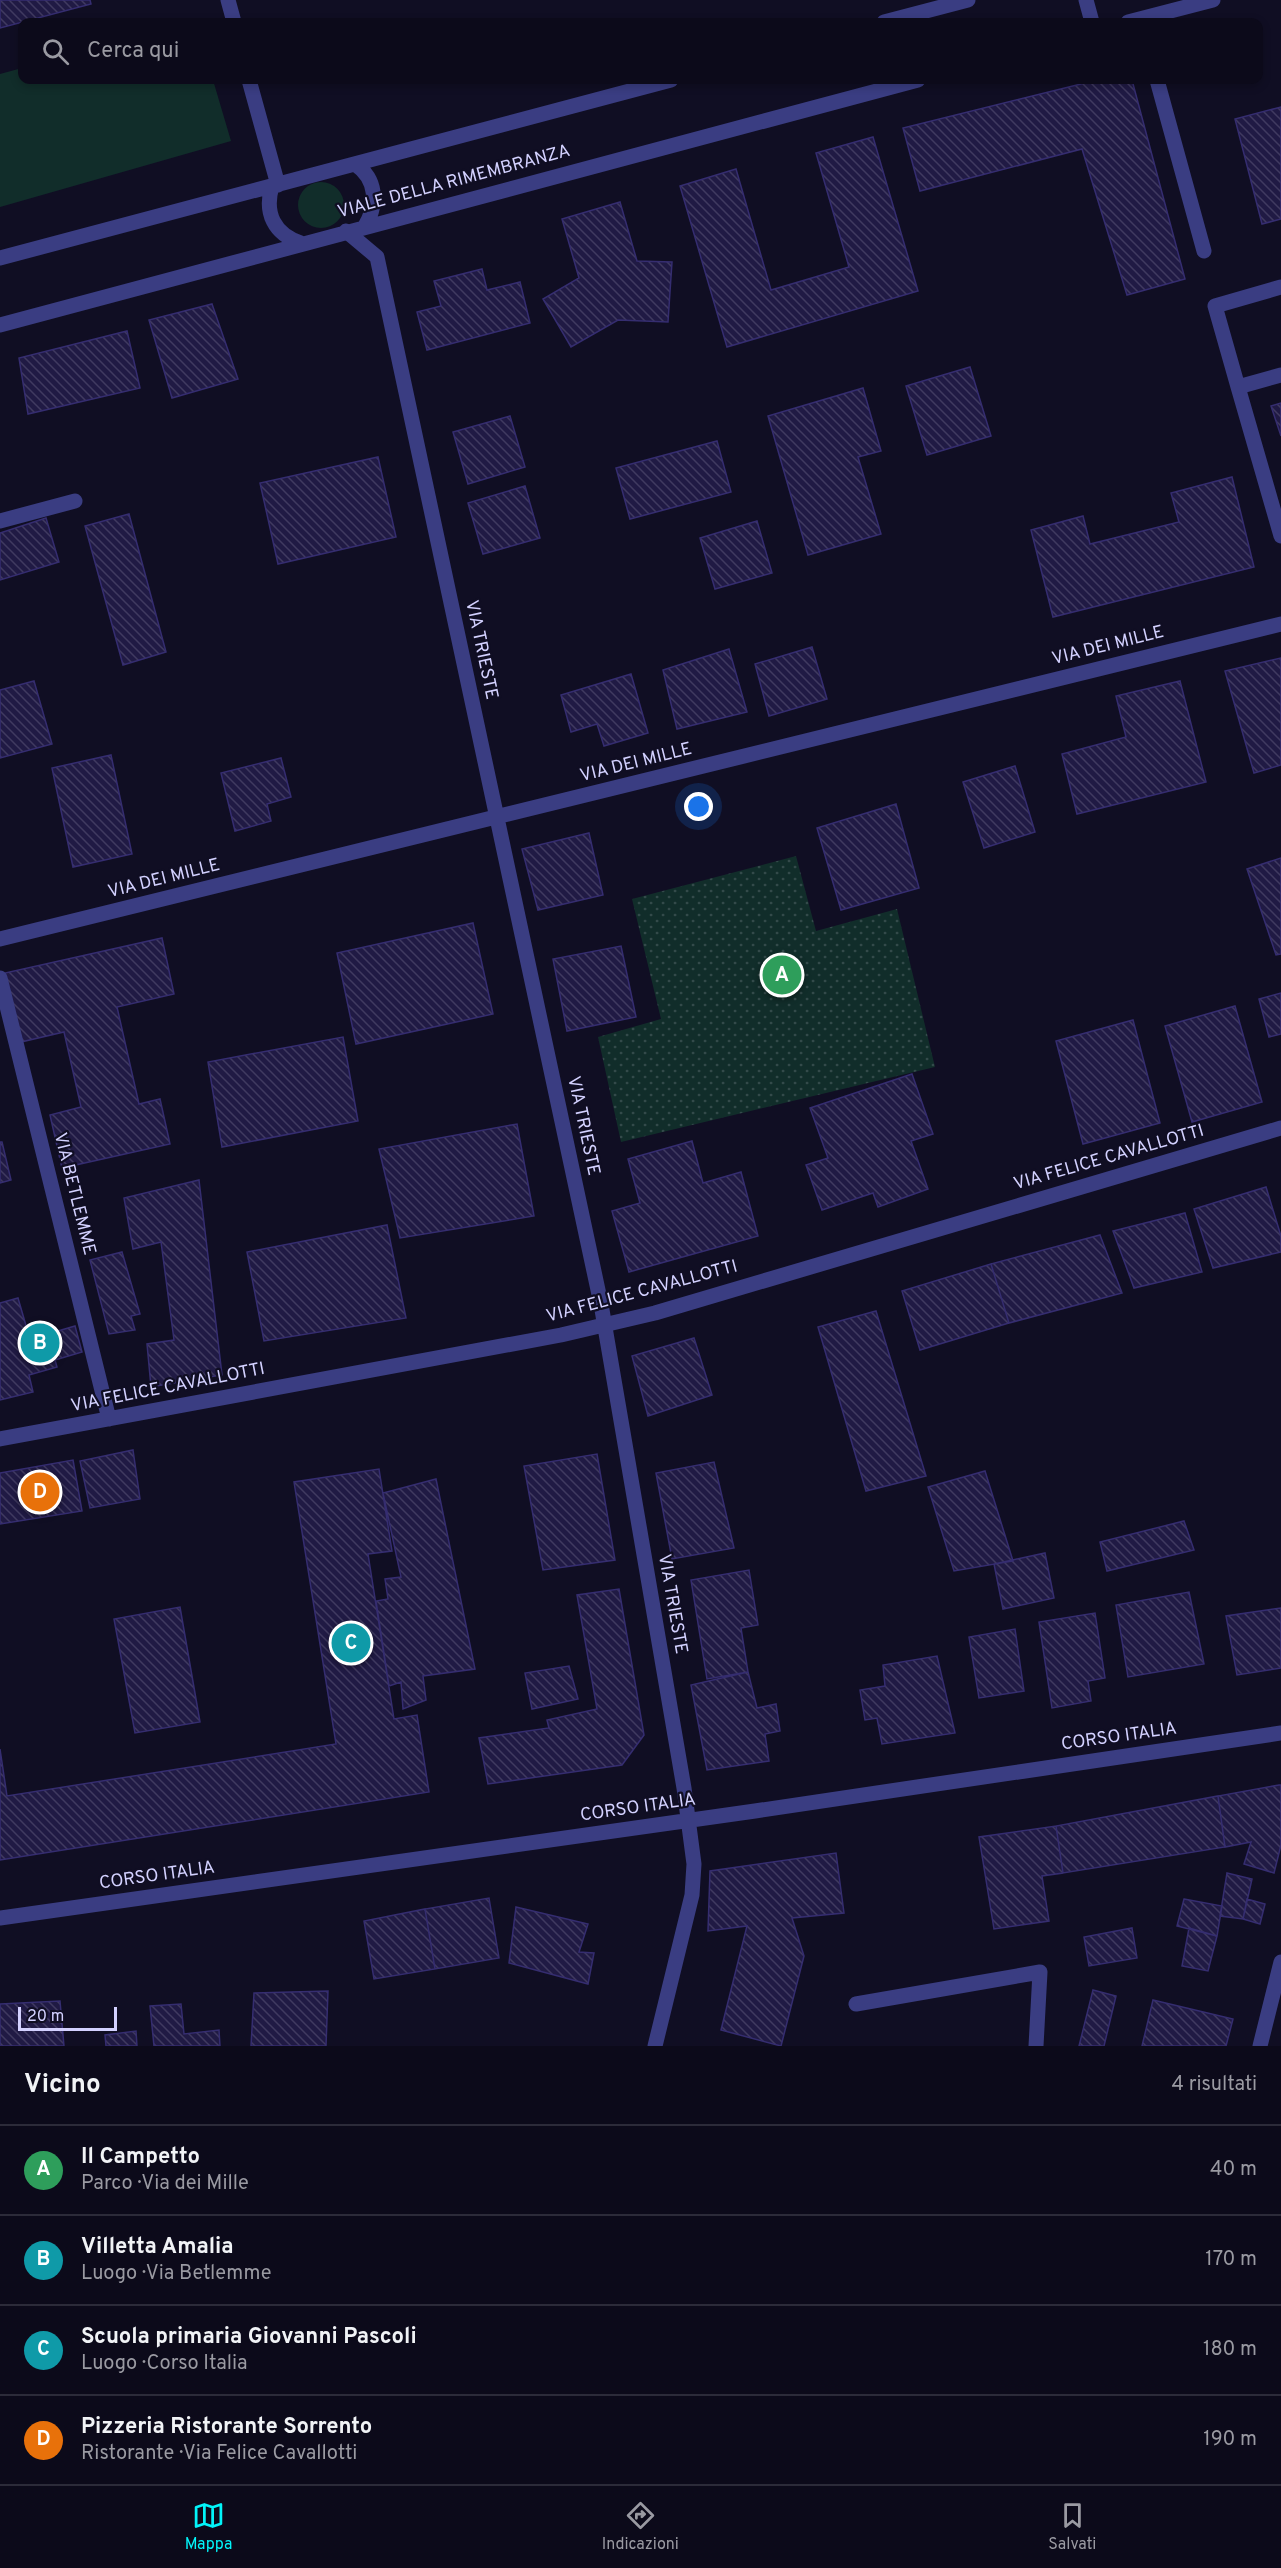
<!DOCTYPE html>
<html lang="it">
<head>
<meta charset="utf-8">
<style>
  :root { --surface:#0c0a1a; --page:#1a1827; --text:#f1f3f6; --muted:#9a9aa2; --line:#2c2b39; --accent:#02f4f9 }
  body { margin:0; font-family:Overpass,sans-serif; background:var(--page); color:var(--text) }
  .scale { position:absolute; left:18px; bottom:15px; width:99px; box-sizing:border-box; padding-left:6px; border:3px solid #d3d1ff; border-top:0; font-size:16px; line-height:21px; white-space:nowrap; color:#d3d1ff; -webkit-text-stroke:4px #100e23; paint-order:stroke }
  .you { position:absolute; left:699px; top:807px; width:21px; height:21px; margin:-15px; border:4px solid #fff; border-radius:50%; background:#1a73e8; box-shadow:0 0 0 9px #1a73e833 }
  .badge { display:grid; place-items:center; width:39px; height:39px; border-radius:50%; background:var(--accent); color:#fff; font-size:20px; font-weight:700 }
  .pin { position:absolute; translate:-50% -50%; border:3px solid #fff; box-shadow:0 2px 6px #0006 }
  .list { margin:0; padding:0; list-style:none }
  h2 { display:flex; justify-content:space-between; align-items:center; height:78px; margin:0; padding:0 24px; font-size:26px }
  h2 small { font-size:20px; font-weight:400; color:var(--muted) }
  .list li { display:grid; grid-template-columns:39px 1fr auto; gap:18px; align-items:center; box-sizing:border-box; height:90px; padding:0 24px; border-top:2px solid var(--line) }
  .list b { display:block; font-size:22px; white-space:nowrap }
  .list p { margin:0; font-size:20px; white-space:nowrap; color:var(--muted) }
  .list em { font-size:20px; font-style:normal; color:var(--muted) }
  .icon { flex:none; width:33px; height:33px; fill:none; stroke:currentColor; stroke-width:2; stroke-linecap:round; stroke-linejoin:round }
  .map { position:relative; flex:none; width:1281px; height:2046px; overflow:hidden }
  .search { position:absolute; background:var(--surface); box-shadow:0 3px 9px #0003; left:18px; right:18px; top:18px; height:66px; display:flex; align-items:center; gap:15px; box-sizing:border-box; padding:0 21px; border-radius:12px; color:var(--muted); font-size:22px }
  .sheet { height:438px; background:var(--surface) }
  nav { display:flex; justify-content:space-around; align-items:center; box-sizing:border-box; height:84px; border-top:2px solid var(--line); background:var(--surface); font-size:16px; color:var(--muted) }
  nav a { display:grid; justify-items:center; gap:3px }
  nav .on { color:var(--accent) }
  .map>svg:first-child { display:block }
  .grass { fill:#112d2a }
  .park { fill:url(#park-dots) }
  .building { fill:url(#building-back-hatch); stroke:#352d70; stroke-width:1.5 }
  .lines { fill:none; stroke-linecap:round; stroke-linejoin:round }
  .minor { stroke:#3a3d82; stroke-width:15 }
  .labels { text-anchor:middle; dominant-baseline:central; stroke-width:4.5; stroke-linejoin:round; paint-order:stroke }
  .street-label { font-size:18px; fill:#d3d1ff; stroke:#100e23 }
</style>
</head>
<body>
<div class="map">
<svg width="1281" height="2046" viewBox="0 0 1281 2046">
  <defs>
    <pattern id="park-dots" width="8" height="8" patternUnits="userSpaceOnUse" patternTransform="scale(1.5)"><rect width="8" height="8" fill="#112d2a"/><path d="M2 2h.1M6 6h.1" fill="none" stroke="#334a4a" stroke-width="1.8" stroke-linecap="round"/></pattern>
    <pattern id="building-back-hatch" width="6" height="6" patternUnits="userSpaceOnUse" patternTransform="scale(1.5)"><rect width="6" height="6" fill="#201a44"/><path d="M-1 5l2 2M0 0l6 6M5-1l2 2" fill="none" stroke="#403a60"/></pattern>
  </defs>
  <rect width="100%" height="100%" fill="#100e23"/>
  <path class="grass" d="M22,68v12h191l18,61 -231,66v-133z
    M298 205a23 23 0 1 1 46 0a23 23 0 1 1-46 0Z"/>
  <path class="park" d="M796,856l20,75 81,-22 38,158 -314,75 -23,-105 63,-18 -29,-120z"/>
  <path class="building" d="M0,0h90l1,4 -91,24z
    M1097,80h35l53,199 -58,16 -45,-146 -162,42 -17,-63z
    M1281,107v112l-19,5 -27,-105z
    M873,137l45,154 -191,56 -47,-161 56,-17 35,121 78,-23 -33,-114z
    M620,202l17,59 35,1 -4,60 -50,-2 -47,27 -28,-48 36,-21 -17,-59z
    M482,269l5,21 33,-8 10,41 -103,27 -10,-38 24,-6 -7,-25z
    M212,304l26,75 -66,19 -23,-78z
    M127,331l13,57 -112,26 -9,-56z
    M970,367l21,69 -64,19 -21,-69z
    M863,388l18,63 -23,6 23,77 -73,21 -40,-139z
    M1281,403v33l-10,-30z
    M510,416l15,51 -57,17 -15,-52z
    M717,441l14,51 -101,27 -14,-51z
    M378,457l18,80 -118,27 -18,-81z
    M1232,477l22,90 -201,50 -22,-87 52,-14 7,28 89,-22 -8,-29z
    M525,486l15,52 -57,16 -15,-51z
    M129,514l37,138 -43,13 -38,-139z
    M46,518l13,44 -59,18v-47z
    M757,521l15,52 -57,16 -15,-51z
    M812,647l15,52 -58,17 -14,-52z
    M729,649l18,63 -70,17 -14,-59z
    M1281,658v107l-27,8 -29,-102z
    M631,674l17,59 -44,13 -7,-22 -26,8 -10,-37z
    M34,681l18,63 -52,14v-68z
    M1180,681l26,101 -129,32 -15,-60 64,-17 -10,-41z
    M111,755l21,99 -59,13 -21,-99z
    M281,758l10,39 -24,7 4,17 -36,10 -14,-58z
    M1015,766l20,66 -51,16 -21,-66z
    M896,804l23,84 -78,22 -24,-82z
    M589,833l14,62 -65,15 -16,-61z
    M1281,858v96l-5,1 -29,-86z
    M473,923l20,91 -137,30 -19,-91z
    M162,938l12,56 -57,13 22,97 21,-5 10,45 -108,24 -12,-53 31,-8 -17,-75 -43,10 -16,-69z
    M621,946l15,71 -69,14 -14,-72z
    M1281,993v41l-12,3 -10,-38z
    M1235,1006l27,96 -70,20 -27,-96z
    M1133,1020l27,103 -77,21 -27,-103z
    M343,1037l15,84 -136,26 -14,-85z
    M912,1074l21,60 -22,7 17,48 -50,18 -5,-14 -51,17 -16,-45 22,-7 -18,-50z
    M517,1124l17,92 -134,22 -21,-89z
    M692,1141l11,42 38,-11 17,64 -129,36 -17,-61 28,-8 -12,-44z
    M0,1142h2l9,38 -11,3z
    M199,1180l23,195 -71,12 -4,-43 27,-4 -13,-98 -28,7 -9,-51z
    M1266,1187l15,49v16l-68,16 -19,-59z
    M1185,1213l17,59 -68,16 -21,-57z
    M387,1225l19,93 -142,23 -17,-89z
    M1100,1235l22,58 -113,30 -18,-59z
    M122,1252l18,62 -9,2 4,14 -26,4 -19,-74z
    M991,1264l18,59 -89,27 -18,-59z
    M18,1298l9,31 21,-6 3,10 24,-7 7,26 -27,8 2,7 -28,8 4,17 -33,8v-97z
    M876,1311l50,165 -60,15 -48,-164z
    M694,1338l18,57 -64,21 -16,-60z
    M133,1450l7,49 -50,9 -10,-47z
    M597,1454l18,106 -72,10 -19,-104z
    M73,1460l9,51 -82,13v-51z
    M714,1462l20,86 -62,11 -16,-86z
    M379,1469l13,82 -24,3 26,165 23,-4 12,77 -429,68v-111l7,47 329,-52 -42,-262z
    M985,1471l28,90 -59,10 -26,-84z
    M436,1479l39,190 -52,7 3,24 -23,9 -2,-27 -12,4 -13,-85 12,-2 -3,-20 16,-2 -18,-84z
    M1184,1521l10,29 -87,21 -7,-29z
    M1045,1553l9,45 -51,11 -9,-45z
    M749,1570l9,55 -17,3 7,44 -41,7 -16,-99z
    M619,1589l25,146 -22,30 -134,19 -9,-46 70,-10 -2,-8 50,-11 -20,-114z
    M1189,1592l15,72 -76,13 -12,-72z
    M180,1607l20,115 -65,11 -21,-114z
    M1281,1608v60l-44,7 -11,-59z
    M1095,1613l10,65 -17,3 3,20 -39,7 -13,-86z
    M1015,1629l9,62 -45,7 -10,-61z
    M937,1656l18,77 -73,11 -5,-26 -12,2 -5,-30 25,-4 -2,-21z
    M569,1666l9,33 -46,10 -7,-36z
    M748,1672l9,36 19,-4 4,27 -15,3 4,27 -62,9 -16,-85z
    M1279,1785h2v60l-7,28 -30,-9 7,-22 -26,5 -7,-51z
    M1218,1796l7,51 -162,26 -7,-47z
    M1056,1826l7,47 -21,3 7,45 -55,8 -15,-92z
    M836,1853l8,60 -52,5 12,38 -23,90 -60,-16 26,-104 -39,5 2,-60z
    M1227,1873l25,6 -9,40 -23,-3z
    M489,1898l10,60 -64,11 -10,-60z
    M1184,1899l38,7 -5,30 -40,-10z
    M1247,1899l18,5 -5,20 -17,-5z
    M516,1907l72,17 -9,28 15,1 -6,31 -79,-21z
    M425,1909l10,60 -61,10 -10,-58z
    M1132,1928l5,30 -48,8 -5,-29z
    M1189,1928l28,8 -9,35 -26,-5z
    M1093,1990l23,6 -12,50h-25z
    M328,1991l-2,55h-75l3,-53z
    M1153,2000l80,19 -7,27h-84z
    M60,2001l4,45h-64v-42z
    M181,2004l3,30 35,-4 1,16h-66l-4,-40z
    M136,2031l1,15h-31l-1,-11z"/>
  <g class="lines">
    <path class="minor" d="M228,0l6,22
      M1086,0l6,22
      M884,22l84,-22
      M1128,22l85,-22
      M249,80l29,105
      M1157,80l47,171
      M355,164c22,15 23,40 10,62
      M272,186c-8,27 2,48 29,57
      M346,231l31,26 224,1047 83,484 10,76 -2,31 -37,151
      M0,258l671,-178
      M1281,287l-66,19 23,81 43,-12
      M0,325l918,-245
      M1238,387l43,149
      M0,521l75,-20
      M0,939l1281,-315
      M0,978l109,441
      M0,1439l561,-104 94,-22 626,-185
      M0,1918l755,-107 526,-78
      M856,2004l184,-32 -4,74
      M1260,2046l21,-84"/>
  </g>
  <g class="labels">
    <g class="street-label">
      <text transform="translate(454 182) rotate(-15)">VIALE DELLA RIMEMBRANZA</text>
      <text transform="translate(1108 646) rotate(-14)">VIA DEI MILLE</text>
      <text transform="translate(481 650) rotate(78)">VIA TRIESTE</text>
      <text transform="translate(636 763) rotate(-14)">VIA DEI MILLE</text>
      <text transform="translate(164 879) rotate(-14)">VIA DEI MILLE</text>
      <text transform="translate(583 1126) rotate(78)">VIA TRIESTE</text>
      <text transform="translate(1109 1158) rotate(-16)">VIA FELICE CAVALLOTTI</text>
      <text transform="translate(74 1194) rotate(76)">VIA BETLEMME</text>
      <text transform="translate(642 1292) rotate(-15)">VIA FELICE CAVALLOTTI</text>
      <text transform="translate(168 1388) rotate(-11)">VIA FELICE CAVALLOTTI</text>
      <text transform="translate(672 1604) rotate(80)">VIA TRIESTE</text>
      <text transform="translate(1119 1737) rotate(-8)">CORSO ITALIA</text>
      <text transform="translate(638 1808) rotate(-8)">CORSO ITALIA</text>
      <text transform="translate(157 1876) rotate(-8)">CORSO ITALIA</text>
    </g>
  </g>
</svg>
<div class="scale">20 m</div>
<div class="you"></div>
<div class="pin badge" style="left:782px;top:975px;background:#2e9e5b">A</div>
<div class="pin badge" style="left:40px;top:1343px;background:#0f9aa8">B</div>
<div class="pin badge" style="left:351px;top:1643px;background:#0f9aa8">C</div>
<div class="pin badge" style="left:40px;top:1492px;background:#e8710a">D</div>
<div class="search"><svg class="icon" aria-label="search" viewBox="0 0 24 24"><circle cx="10" cy="10" r="6"/><path d="M15 15l6 6"/></svg>Cerca qui</div>
</div>
<section class="sheet">
<h2>Vicino<small>4 risultati</small></h2>
<ul class="list">
<li><span class="badge" style="background:#2e9e5b">A</span><div><b>Il Campetto</b><p>Parco · Via dei Mille</p></div><em>40 m</em></li>
<li><span class="badge" style="background:#0f9aa8">B</span><div><b>Villetta Amalia</b><p>Luogo · Via Betlemme</p></div><em>170 m</em></li>
<li><span class="badge" style="background:#0f9aa8">C</span><div><b>Scuola primaria Giovanni Pascoli</b><p>Luogo · Corso Italia</p></div><em>180 m</em></li>
<li><span class="badge" style="background:#e8710a">D</span><div><b>Pizzeria Ristorante Sorrento</b><p>Ristorante · Via Felice Cavallotti</p></div><em>190 m</em></li>
</ul>
</section>
<nav>
<a class="on"><svg class="icon" aria-label="map" viewBox="0 0 24 24"><path d="M3 6l6-2 6 2 6-2v14l-6 2-6-2-6 2zM9 4v14M15 6v14"/></svg>Mappa</a>
<a><svg class="icon" aria-label="directions" viewBox="0 0 24 24"><path d="M12 3l9 9-9 9-9-9zM9 14v-3h6M13 9l2 2-2 2"/></svg>Indicazioni</a>
<a><svg class="icon" aria-label="saved" viewBox="0 0 24 24"><path d="M7 4h10v16l-5-4-5 4z"/></svg>Salvati</a>
</nav>
</body>
</html>
